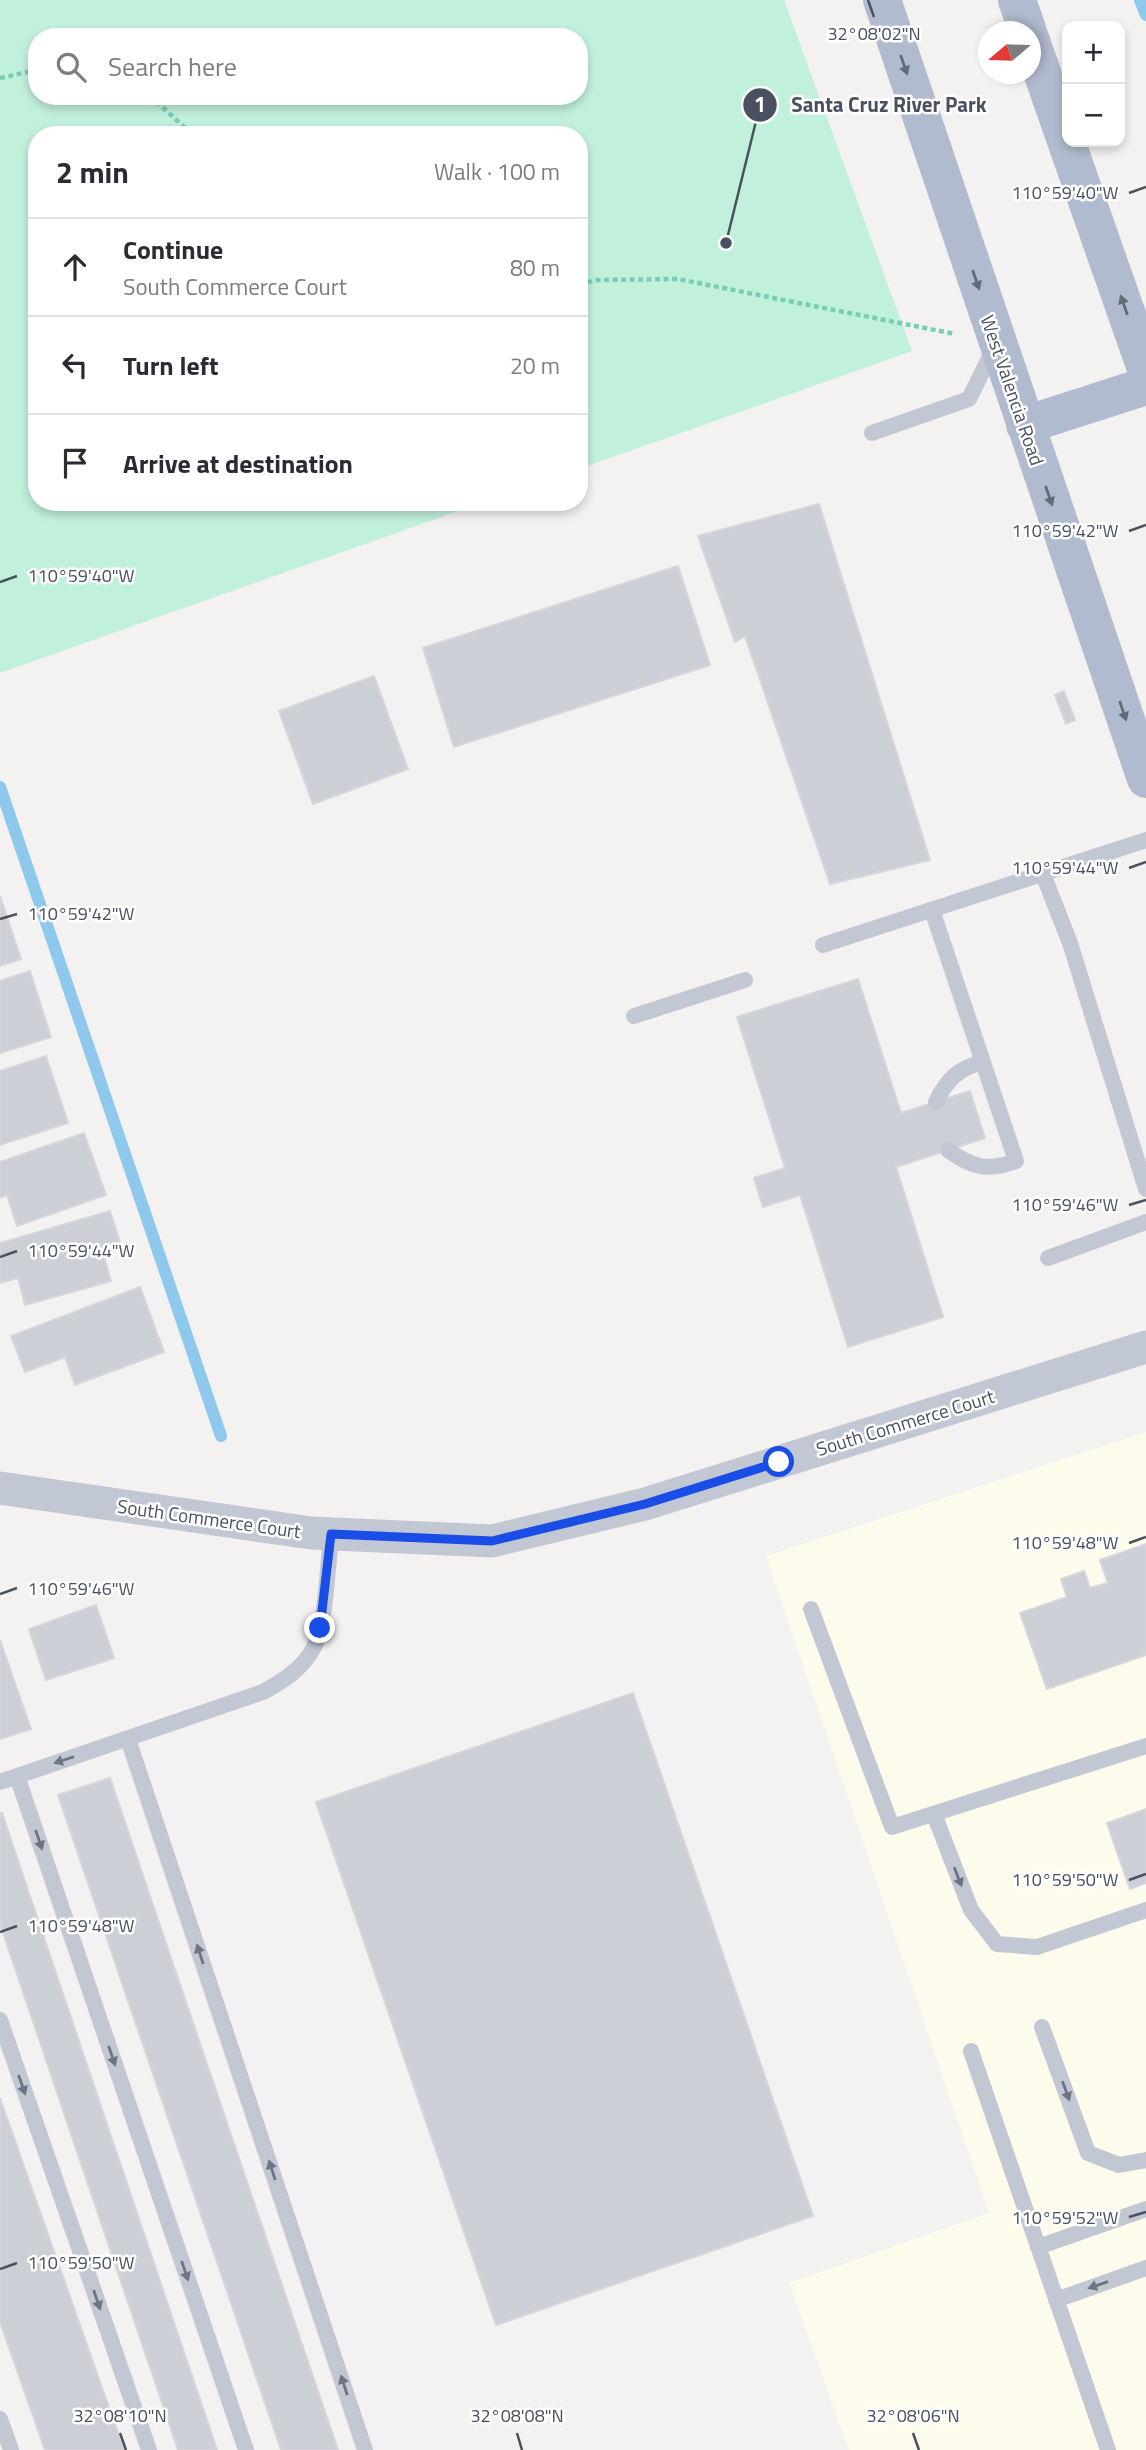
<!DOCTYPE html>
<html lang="en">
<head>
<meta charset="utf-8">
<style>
  :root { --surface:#fff; --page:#f7f7f7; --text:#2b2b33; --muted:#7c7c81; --line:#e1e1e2 }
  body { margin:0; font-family:"Titillium Web",sans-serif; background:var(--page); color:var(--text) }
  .controls { position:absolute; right:21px; top:21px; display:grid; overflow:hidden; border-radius:14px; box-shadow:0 4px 10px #0003 }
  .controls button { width:63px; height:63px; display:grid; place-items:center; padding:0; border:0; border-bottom:2px solid var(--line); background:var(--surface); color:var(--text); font:35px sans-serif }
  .compass { position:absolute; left:978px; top:21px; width:63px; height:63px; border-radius:50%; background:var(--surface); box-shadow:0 4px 10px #0003; rotate:251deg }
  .stop { position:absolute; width:21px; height:21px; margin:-16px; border:5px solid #194de6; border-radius:50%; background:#fff }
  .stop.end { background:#194de6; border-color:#fff; box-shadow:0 2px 7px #0008 }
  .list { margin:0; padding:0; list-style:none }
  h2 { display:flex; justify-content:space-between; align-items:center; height:91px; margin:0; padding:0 28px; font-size:30px }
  h2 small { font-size:23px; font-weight:400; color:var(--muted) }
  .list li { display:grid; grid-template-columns:46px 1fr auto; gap:21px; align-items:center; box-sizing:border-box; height:98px; padding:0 28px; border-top:2px solid var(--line) }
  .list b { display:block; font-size:26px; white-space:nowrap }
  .list p { margin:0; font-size:23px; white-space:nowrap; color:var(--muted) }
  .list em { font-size:23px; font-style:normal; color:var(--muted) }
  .icon { flex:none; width:38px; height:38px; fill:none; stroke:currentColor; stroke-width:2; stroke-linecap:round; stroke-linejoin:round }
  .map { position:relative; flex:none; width:1146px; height:2450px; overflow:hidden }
  .search { position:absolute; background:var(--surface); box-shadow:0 4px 10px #0003; left:28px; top:28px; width:560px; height:77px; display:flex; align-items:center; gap:18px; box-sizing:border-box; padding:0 24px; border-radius:28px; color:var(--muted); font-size:26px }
  .panel { position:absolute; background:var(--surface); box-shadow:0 4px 10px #0003; left:28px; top:126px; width:560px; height:385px; border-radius:28px }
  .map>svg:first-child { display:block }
  .commercial { fill:#fdfbec }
  .green { fill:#c1f0db; fill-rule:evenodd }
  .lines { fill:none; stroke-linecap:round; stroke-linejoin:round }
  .stream { stroke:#8ec8ed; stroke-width:12 }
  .building { fill:#cdcfd6; stroke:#d5d6dc; stroke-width:2 }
  .path { stroke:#78ceb3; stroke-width:4.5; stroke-dasharray:5 3.5; stroke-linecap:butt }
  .lane { stroke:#c2c8d3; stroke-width:16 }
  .street { stroke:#c2c8d3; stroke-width:33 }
  .primary { stroke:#b1bbcf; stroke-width:38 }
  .oneway { fill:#636b7b }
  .oneway2 { fill:#6d7482 }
  .route { stroke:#194de6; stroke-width:9 }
  .ticks { fill:none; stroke:#49505f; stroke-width:2.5 }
  .labels { text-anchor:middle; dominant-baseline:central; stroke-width:5; stroke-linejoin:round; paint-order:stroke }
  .street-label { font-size:19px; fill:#49505f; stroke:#fff }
  .ticks-label { font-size:18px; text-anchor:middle; fill:#49505f; stroke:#fff; stroke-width:5; stroke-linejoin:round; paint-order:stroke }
  .leader { fill:none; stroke:#49505f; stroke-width:2.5 }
  .callout-dot { fill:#49505f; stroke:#fff; stroke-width:2.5 }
  .mark-label { font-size:21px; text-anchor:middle; font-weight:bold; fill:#fff }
  .callout-label { font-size:21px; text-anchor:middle; font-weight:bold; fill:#49505f; stroke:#fff; stroke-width:5; stroke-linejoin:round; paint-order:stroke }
</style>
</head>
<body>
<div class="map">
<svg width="1146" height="2450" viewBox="0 0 1146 2450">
  <rect width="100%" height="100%" fill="#f3f2f1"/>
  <path class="commercial" d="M1146,1432v1018h-297l-60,-167 200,-70 -223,-657z"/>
  <path class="green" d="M0,0h784l128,351 -333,118v-334h-542v367h447l-484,171zM37,37h542v59h-542z"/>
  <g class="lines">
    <path class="stream" d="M1140,0l6,15
      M0,787l221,649"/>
  </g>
  <path class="building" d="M819,504l111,356 -100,24 -85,-248 -10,6 -37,-106z
    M678,566l32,99 -256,82 -31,-99z
    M374,676l34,93 -95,35 -34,-93z
    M1064,691l11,29 -9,4 -11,-29z
    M0,896l21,63 -21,7z
    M30,971l21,66 -51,16v-72z
    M858,979l43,134 69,-22 15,47 -89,29 47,150 -95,30 -48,-152 -37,12 -9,-29 31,-10 -48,-151z
    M46,1056l22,67 -68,22v-74z
    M84,1133l22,62 -89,31 -10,-31 -7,3v-36z
    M110,1211l10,31 -19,5 10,34 -86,24 -7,-27 -18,5v-40z
    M140,1287l24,65 -89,33 -10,-28 -40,15 -14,-36z
    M1146,1544v111l-99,34 -27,-76 47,-16 -6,-18 23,-8 6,17 18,-5 -8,-23z
    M96,1605l18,53 -68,22 -17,-51z
    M0,1640l31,89 -31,10z
    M633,1693l180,523 -317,109 -180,-523z
    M110,1778l228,672h-57l-223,-655z
    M1146,1809v74l-16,6 -23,-66z
    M0,1813h2l215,637h-39l-178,-526z
    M0,2098l124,352h-79l-45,-128z"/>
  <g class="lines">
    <path class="path" d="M0,78l37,-8
      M150,96l43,39
      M579,284l18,-4 81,-1 277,55"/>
    <path class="lane" d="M872,433l97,-34 26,-53
      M1043,874l27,69 76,246
      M932,910l84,251c-28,11 -45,6 -68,-11
      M823,945l323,-105
      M634,1016l111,-36
      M936,1102c11,-23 23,-34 47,-40
      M1048,1258l98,-36
      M811,1609l81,218 254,-81
      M128,1739l237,711
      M17,1776l229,674
      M0,1782l263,-90c20,-11 39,-23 50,-43 13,-23 15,-86 18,-115
      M934,1814l37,96 26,34 40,3 109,-37
      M0,2020l149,430
      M1042,2027l46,126 31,12 27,-5
      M971,2051l137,399
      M1038,2247l108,-38
      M1056,2300l90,-32
      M0,2419l11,31"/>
    <path class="street" d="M0,1488l311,45 181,8 153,-37 501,-157"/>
    <path class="primary" d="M882,0l264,779
      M1017,0l11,32
      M1030,38l116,331
      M1025,425l121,-39"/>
  </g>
  <defs><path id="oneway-solid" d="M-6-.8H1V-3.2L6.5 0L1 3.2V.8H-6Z" transform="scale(1.75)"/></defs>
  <g class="oneway">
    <use href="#oneway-solid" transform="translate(904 65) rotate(71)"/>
    <use href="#oneway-solid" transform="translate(976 280) rotate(71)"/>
    <use href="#oneway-solid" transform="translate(1124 305) rotate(-109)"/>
    <use href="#oneway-solid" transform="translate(1049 496) rotate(71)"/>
    <use href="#oneway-solid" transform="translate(1123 711) rotate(71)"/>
  </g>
  <g class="oneway2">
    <use href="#oneway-solid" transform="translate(64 1760) rotate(162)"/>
    <use href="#oneway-solid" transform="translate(39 1840) rotate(71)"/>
    <use href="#oneway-solid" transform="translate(958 1877) rotate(69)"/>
    <use href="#oneway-solid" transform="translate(200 1954) rotate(-108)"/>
    <use href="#oneway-solid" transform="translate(112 2056) rotate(71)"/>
    <use href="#oneway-solid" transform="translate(22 2085) rotate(71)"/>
    <use href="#oneway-solid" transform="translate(1066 2091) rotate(70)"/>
    <use href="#oneway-solid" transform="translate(272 2170) rotate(-108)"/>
    <use href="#oneway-solid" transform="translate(185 2271) rotate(71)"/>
    <use href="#oneway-solid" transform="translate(1098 2285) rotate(161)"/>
    <use href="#oneway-solid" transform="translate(97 2300) rotate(71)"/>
    <use href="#oneway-solid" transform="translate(344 2385) rotate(-108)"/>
  </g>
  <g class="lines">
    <path class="route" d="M320,1628l11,-94 161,7 153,-37 134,-42"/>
  </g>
  <path class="ticks" d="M868,0l6,17M1129,193l17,-6M1129,531l17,-6M0,582l17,-6M1129,868l17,-6M0,919l17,-5M1129,1205l17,-5M0,1257l17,-6M1129,1543l17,-6M0,1594l17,-6M1129,1880l17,-6M0,1932l17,-6M1129,2217l17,-5M0,2269l17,-6M120,2433l6,17M517,2433l5,17M913,2433l6,17"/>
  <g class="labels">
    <g class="street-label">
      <text transform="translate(1013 390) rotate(71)">West Valencia Road</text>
      <text transform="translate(905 1422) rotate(-17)">South Commerce Court</text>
      <text transform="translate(209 1518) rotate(8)">South Commerce Court</text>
    </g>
  </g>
  <g class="ticks-label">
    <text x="874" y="40">32°08'02"N</text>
    <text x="1065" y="199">110°59'40"W</text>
    <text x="1065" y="537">110°59'42"W</text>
    <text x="81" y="582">110°59'40"W</text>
    <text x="1065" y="874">110°59'44"W</text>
    <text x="81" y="920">110°59'42"W</text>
    <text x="1065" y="1211">110°59'46"W</text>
    <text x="81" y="1257">110°59'44"W</text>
    <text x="1065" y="1549">110°59'48"W</text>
    <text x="81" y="1595">110°59'46"W</text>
    <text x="1065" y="1886">110°59'50"W</text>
    <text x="81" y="1932">110°59'48"W</text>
    <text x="1065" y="2224">110°59'52"W</text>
    <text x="81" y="2269">110°59'50"W</text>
    <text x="120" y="2422">32°08'10"N</text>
    <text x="517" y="2422">32°08'08"N</text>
    <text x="913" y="2422">32°08'06"N</text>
  </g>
  <path class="leader" d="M726 243L760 105"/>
  <g class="callout-dot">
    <circle cx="726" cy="243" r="7"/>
    <circle cx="760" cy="105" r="18"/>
  </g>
  <g class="mark-label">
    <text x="760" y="112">1</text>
  </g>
  <g class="callout-label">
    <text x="889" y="112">Santa Cruz River Park</text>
  </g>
</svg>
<div class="controls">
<button>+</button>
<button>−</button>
</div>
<svg class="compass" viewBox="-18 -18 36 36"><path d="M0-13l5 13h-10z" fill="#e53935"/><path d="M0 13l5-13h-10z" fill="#7c7c81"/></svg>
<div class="stop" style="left:779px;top:1462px"></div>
<div class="stop end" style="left:320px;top:1628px"></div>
<div class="search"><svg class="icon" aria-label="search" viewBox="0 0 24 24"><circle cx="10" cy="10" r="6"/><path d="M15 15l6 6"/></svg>Search here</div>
<section class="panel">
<h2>2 min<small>Walk · 100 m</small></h2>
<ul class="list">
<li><svg class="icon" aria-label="ahead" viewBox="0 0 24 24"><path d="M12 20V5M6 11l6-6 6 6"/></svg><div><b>Continue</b><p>South Commerce Court</p></div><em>80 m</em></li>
<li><svg class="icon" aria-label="left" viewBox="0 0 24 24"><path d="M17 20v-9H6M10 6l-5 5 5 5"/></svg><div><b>Turn left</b></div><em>20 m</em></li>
<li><svg class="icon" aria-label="arrive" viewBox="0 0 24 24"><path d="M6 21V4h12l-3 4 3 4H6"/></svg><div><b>Arrive at destination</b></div></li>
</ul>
</section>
</div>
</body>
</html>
